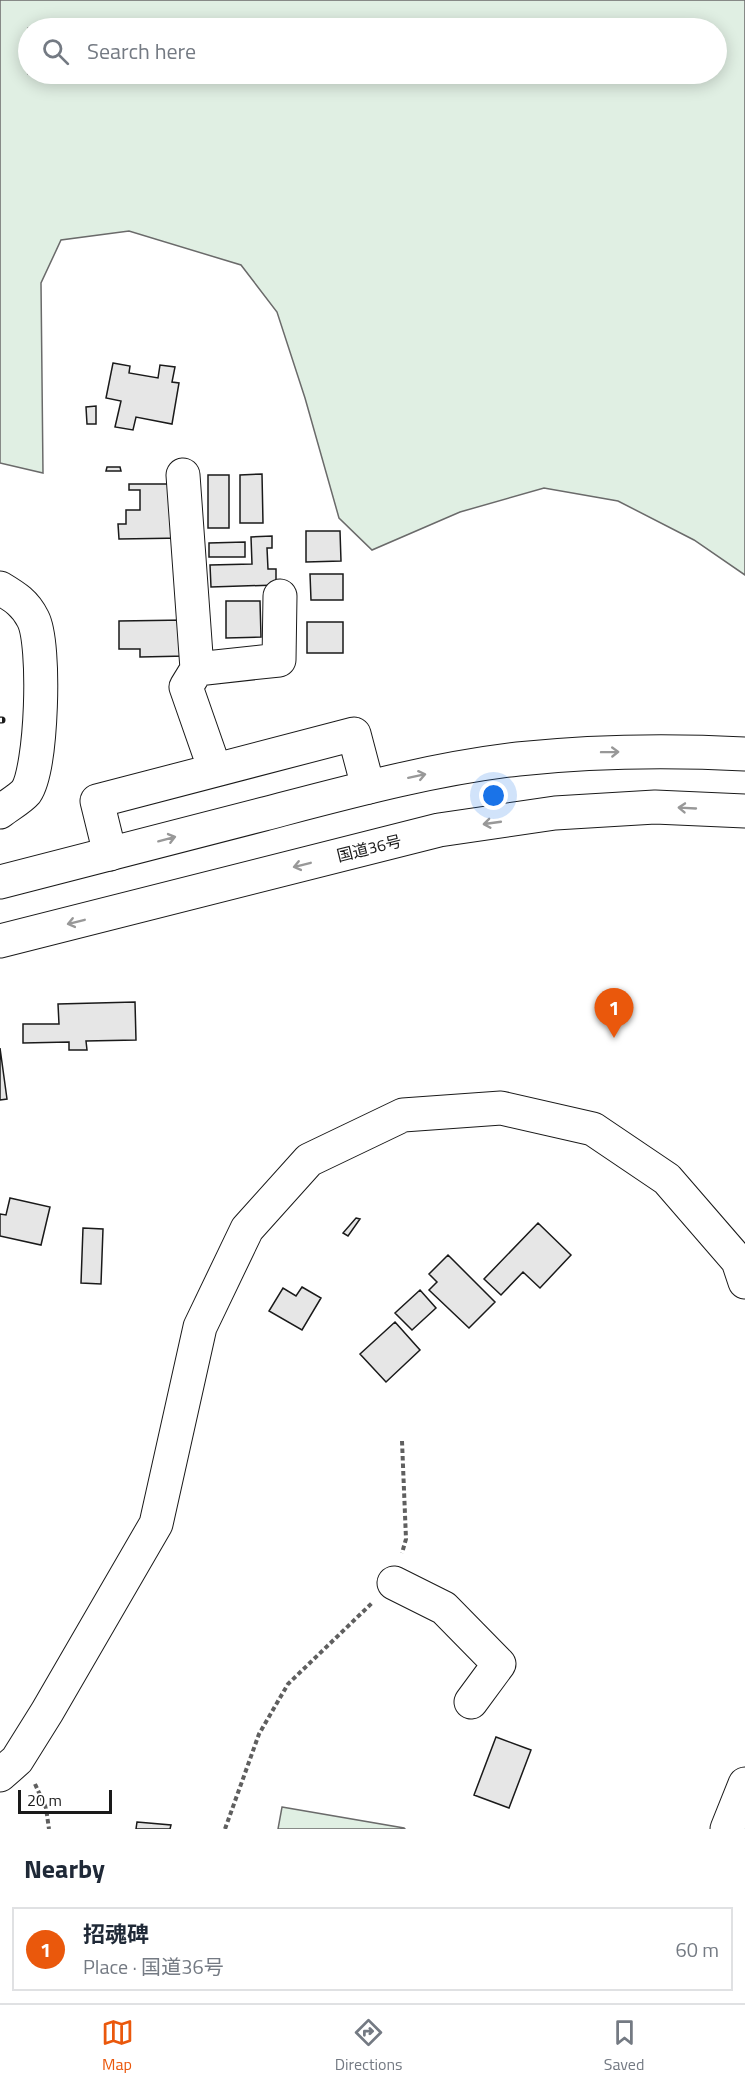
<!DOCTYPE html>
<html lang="en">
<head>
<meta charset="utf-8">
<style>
  :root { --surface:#fff; --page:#f2f2f3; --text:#1f2937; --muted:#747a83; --line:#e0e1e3; --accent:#ea580c }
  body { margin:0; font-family:"Titillium Web","Noto Sans JP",sans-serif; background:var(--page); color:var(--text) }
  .scale { position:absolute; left:18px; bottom:15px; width:94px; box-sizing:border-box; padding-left:6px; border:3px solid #1a1a1a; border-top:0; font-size:16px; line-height:21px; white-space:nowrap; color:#1a1a1a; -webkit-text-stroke:4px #fff; paint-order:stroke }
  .you { position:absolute; left:494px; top:796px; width:21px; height:21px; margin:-15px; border:4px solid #fff; border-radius:50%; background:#1a73e8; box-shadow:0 0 0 9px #1a73e833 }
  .badge { display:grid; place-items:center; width:39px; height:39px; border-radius:50%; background:var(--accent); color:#fff; font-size:20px; font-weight:700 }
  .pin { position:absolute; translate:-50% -50px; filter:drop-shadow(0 2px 3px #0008) }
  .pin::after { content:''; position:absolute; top:32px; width:21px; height:18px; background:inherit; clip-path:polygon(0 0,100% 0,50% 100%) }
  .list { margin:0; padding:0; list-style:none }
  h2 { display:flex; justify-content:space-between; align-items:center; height:78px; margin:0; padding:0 24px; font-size:26px }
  h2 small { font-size:20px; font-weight:400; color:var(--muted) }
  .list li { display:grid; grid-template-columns:39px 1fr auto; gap:18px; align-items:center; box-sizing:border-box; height:84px; margin:0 12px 12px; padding:0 12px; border:2px solid var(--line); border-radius:0px }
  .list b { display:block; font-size:22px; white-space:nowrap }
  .list p { margin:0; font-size:20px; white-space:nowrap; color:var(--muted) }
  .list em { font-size:20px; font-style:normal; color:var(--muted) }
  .icon { flex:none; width:33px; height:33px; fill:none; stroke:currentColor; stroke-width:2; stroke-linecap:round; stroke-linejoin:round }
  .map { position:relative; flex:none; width:745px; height:1829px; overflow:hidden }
  .search { position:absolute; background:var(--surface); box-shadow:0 3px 15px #0003; left:18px; right:18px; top:18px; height:66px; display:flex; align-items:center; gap:15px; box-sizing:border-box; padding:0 21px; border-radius:33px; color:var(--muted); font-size:22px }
  .sheet { height:174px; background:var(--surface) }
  nav { display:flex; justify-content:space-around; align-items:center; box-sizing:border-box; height:84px; border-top:2px solid var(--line); background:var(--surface); font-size:16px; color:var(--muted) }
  nav a { display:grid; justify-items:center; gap:3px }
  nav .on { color:var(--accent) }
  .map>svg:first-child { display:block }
  .green { fill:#e0efe3; stroke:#6a6a6a; stroke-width:1.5; fill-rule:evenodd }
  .building { fill:#e6e6e6; stroke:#1a1a1a; stroke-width:1.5 }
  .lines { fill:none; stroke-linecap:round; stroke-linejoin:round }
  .minor-casing { stroke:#1a1a1a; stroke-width:35 }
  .highway-casing { stroke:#1a1a1a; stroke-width:35 }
  .path { stroke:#5f5f5f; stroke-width:4; stroke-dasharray:4.5 3; stroke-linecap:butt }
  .minor { stroke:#fff; stroke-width:33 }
  .highway { stroke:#fff; stroke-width:33 }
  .rail-casing { stroke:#1a1a1a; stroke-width:7 }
  .rail { stroke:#fff; stroke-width:4.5; stroke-dasharray:14; stroke-linecap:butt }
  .oneway { stroke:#989898 }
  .labels { text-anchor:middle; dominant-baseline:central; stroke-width:4.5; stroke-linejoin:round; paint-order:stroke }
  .street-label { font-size:16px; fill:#1a1a1a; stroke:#fff }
</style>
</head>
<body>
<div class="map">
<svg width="745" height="1829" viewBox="0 0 745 1829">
  <rect width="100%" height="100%" fill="#fff"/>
  <path class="green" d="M0,0h745v575l-51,-35 -76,-39 -74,-13 -84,24 -88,38 -33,-32 -34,-120 -28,-86 -36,-47 -112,-34 -68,9 -20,43 2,190 -43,-10zM716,28v46h-688v-46z
    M282,1807l122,21 1,1h-127z"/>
  <path class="building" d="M113,363l17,3 -1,7 29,5 2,-13 15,2 -3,15 7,1 -7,41 -36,-7 -3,13 -18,-3 6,-26 -15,-3z
    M96,406v18h-9l-1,-17z
    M107,467h13l1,4h-15z
    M262,474l1,49h-23v-48z
    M208,475h21v53h-21z
    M129,484h54v54l-64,1 -1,-15h8v-14h14v-20h-11z
    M306,531h34l1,30 -35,1z
    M272,536v12h-5l1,21h8v16l-65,2 -1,-22 42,-1 -1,-27z
    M245,542v15h-36v-14z
    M310,574h33v26h-32z
    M226,601h34l1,36 -35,1z
    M186,620v36l-46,1v-8h-21v-28z
    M307,622h36v31h-36z
    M135,1002l1,38 -50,1 1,9h-18v-8l-46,1v-19h36l-1,-20z
    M0,1048l7,51 -7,1z
    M10,1198l40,9 -9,38 -41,-9v-22l6,1z
    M356,1218l4,1 -12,17 -5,-3z
    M538,1223l33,32 -31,33 -17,-16 -22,23 -17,-16z
    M83,1228l20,1 -2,55 -20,-1z
    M448,1255l47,47 -26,26 -40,-38 8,-8 -8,-8z
    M302,1287l19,11 -19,32 -33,-19 14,-23 13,8z
    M420,1290l16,18 -24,22 -17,-17z
    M395,1322l25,28 -34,32 -26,-28z
    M496,1737l35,13 -22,58 -35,-13z
    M137,1822l34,3 -1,4h-34z"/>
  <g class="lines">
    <g class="minor-casing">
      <path id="minor" d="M183,475l14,194 -11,18 29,83
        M0,588c15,9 25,15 33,31 13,25 9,150 -7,173 -6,7 -19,14 -26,20
        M197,669l82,-9 1,-64
        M110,854l-13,-53 257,-67 14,53
        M394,1583l50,25 55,56 -28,38
        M0,1775l17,-15 30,-48 109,-188 44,-197 47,-98 62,-69 94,-45 98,-7 92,21 74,50 71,82 7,21
        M727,1829l18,-45"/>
    </g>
    <g class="highway-casing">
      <path id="highway" d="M0,882c88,-22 176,-45 264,-68 84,-22 168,-45 254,-55 76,-8 151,-9 227,-5
        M0,941l439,-111 116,-17 100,-6 90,4"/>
    </g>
    <path class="path" d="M402,1441l4,98 -4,14
      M35,1784l11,24 3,21
      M225,1829l34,-95 29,-50 84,-81"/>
    <use href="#minor" class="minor"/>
    <use href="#highway" class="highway"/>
    <g class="rail-casing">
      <path id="rail" d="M0,720h2"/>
    </g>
    <use href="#rail" class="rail"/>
  </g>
  <defs><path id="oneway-shaft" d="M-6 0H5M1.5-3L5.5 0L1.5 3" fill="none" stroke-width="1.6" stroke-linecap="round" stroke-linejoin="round" transform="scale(1.5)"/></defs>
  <g class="oneway">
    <use href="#oneway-shaft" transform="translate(610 752) rotate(-1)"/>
    <use href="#oneway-shaft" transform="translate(417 776) rotate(-12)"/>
    <use href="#oneway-shaft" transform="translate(687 808) rotate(-177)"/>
    <use href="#oneway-shaft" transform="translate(492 823) rotate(172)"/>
    <use href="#oneway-shaft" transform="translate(167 839) rotate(-15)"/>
    <use href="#oneway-shaft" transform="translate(302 865) rotate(166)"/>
    <use href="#oneway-shaft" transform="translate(76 922) rotate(166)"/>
  </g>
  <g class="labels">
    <g class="street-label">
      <text transform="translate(369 848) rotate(-14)">国道36号</text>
    </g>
  </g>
</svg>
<div class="scale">20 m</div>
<div class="you"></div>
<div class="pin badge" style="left:614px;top:1038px">1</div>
<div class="search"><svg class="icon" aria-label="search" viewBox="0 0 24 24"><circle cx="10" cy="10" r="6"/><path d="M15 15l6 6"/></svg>Search here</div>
</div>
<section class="sheet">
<h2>Nearby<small></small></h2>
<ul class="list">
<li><span class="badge">1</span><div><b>招魂碑</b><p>Place · 国道36号</p></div><em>60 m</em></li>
</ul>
</section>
<nav>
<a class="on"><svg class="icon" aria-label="map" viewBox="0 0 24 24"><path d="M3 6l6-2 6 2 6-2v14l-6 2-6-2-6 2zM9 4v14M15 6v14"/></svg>Map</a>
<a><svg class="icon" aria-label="directions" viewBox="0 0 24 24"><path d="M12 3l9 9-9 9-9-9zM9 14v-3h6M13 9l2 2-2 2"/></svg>Directions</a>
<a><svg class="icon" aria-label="saved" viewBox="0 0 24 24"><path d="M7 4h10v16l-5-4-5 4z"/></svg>Saved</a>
</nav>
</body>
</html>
